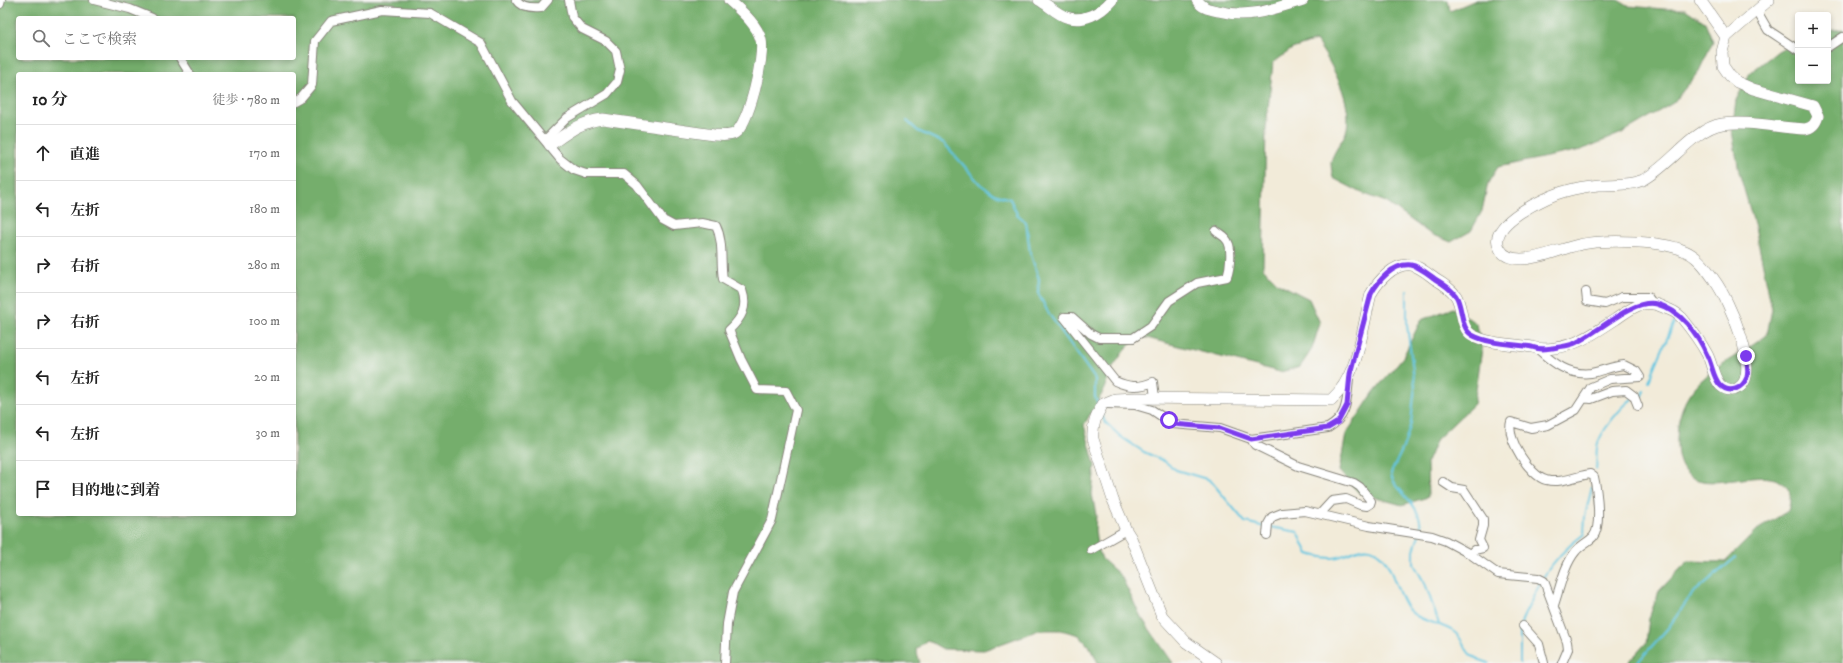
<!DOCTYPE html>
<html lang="ja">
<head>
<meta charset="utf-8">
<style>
  :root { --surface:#fff; --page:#f2f2f2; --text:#222; --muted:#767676; --line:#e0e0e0 }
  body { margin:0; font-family:"IM FELL DW Pica","Noto Serif JP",serif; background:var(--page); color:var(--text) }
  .controls { position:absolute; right:12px; top:12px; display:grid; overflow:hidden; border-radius:4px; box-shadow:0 2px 6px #0003 }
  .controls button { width:36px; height:36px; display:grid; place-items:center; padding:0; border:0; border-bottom:1px solid var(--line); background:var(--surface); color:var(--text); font:20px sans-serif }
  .stop { position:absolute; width:12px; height:12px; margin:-9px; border:3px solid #7c3aed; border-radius:50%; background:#fff }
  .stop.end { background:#7c3aed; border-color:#fff; box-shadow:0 1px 4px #0008 }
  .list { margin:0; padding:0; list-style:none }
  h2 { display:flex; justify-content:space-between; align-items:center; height:52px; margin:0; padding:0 16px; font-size:17px }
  h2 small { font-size:13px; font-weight:400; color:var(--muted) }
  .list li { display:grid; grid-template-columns:26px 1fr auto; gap:12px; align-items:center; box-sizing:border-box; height:56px; padding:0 16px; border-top:1px solid var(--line) }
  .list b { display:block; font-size:15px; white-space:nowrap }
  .list em { font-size:13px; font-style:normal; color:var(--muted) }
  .icon { flex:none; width:22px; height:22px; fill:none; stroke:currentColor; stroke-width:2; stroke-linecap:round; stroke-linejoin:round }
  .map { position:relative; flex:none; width:1843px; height:663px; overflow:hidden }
  .search { position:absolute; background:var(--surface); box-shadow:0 2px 6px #0003; left:16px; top:16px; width:280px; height:44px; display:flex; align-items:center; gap:10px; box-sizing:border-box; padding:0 14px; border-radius:4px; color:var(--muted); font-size:15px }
  .panel { position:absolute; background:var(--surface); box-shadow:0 2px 6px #0003; left:16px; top:72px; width:280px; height:444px; border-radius:4px }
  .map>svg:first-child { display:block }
  .forest { fill:#74ae6c; stroke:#486544; fill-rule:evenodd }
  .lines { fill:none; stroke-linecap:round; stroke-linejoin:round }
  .stream { stroke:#63c6e1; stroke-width:2 }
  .street-casing { stroke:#87847a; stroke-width:10 }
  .secondary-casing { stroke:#87847a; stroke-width:12 }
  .street { stroke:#fff; stroke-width:8 }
  .secondary { stroke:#fff; stroke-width:11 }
  .route { stroke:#7c3aed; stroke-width:5 }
</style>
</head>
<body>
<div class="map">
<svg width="1843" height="663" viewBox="0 0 1843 663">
  <rect width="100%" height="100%" fill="#f6f6f2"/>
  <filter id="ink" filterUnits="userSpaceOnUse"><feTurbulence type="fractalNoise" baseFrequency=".025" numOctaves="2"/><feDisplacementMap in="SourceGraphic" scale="8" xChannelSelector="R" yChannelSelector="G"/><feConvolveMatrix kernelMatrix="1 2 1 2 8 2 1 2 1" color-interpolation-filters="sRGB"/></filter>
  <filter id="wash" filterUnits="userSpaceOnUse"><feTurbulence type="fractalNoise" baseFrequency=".012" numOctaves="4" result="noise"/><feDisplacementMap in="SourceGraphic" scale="16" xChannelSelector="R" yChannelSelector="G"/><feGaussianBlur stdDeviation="0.9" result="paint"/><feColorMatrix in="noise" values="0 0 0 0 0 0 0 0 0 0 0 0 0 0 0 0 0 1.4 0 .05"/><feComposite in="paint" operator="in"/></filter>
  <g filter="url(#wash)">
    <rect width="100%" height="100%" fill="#f2ebd9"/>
    <path class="forest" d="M0,0h1448l2,11 26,-11h142l10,6 36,3h21l20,13 8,19 -14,30 -26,32 -51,30 -41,17 -83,17 -10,16 -6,28 -11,20 -20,11 -22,-9 -43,-31 -24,-9 -29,-15c-1,-5 -2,-11 -2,-16 2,-10 11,-20 15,-30 9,-27 -15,-70 -30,-91l-24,8 -19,14 -7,65 -3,140 15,15 31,16 11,24 -8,26 -12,18 -20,5 -141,-36 -15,15 -12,17 -10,26 -18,31 11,40 -3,29 4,21 -1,15 2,15 5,14 19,17 20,41 32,46h-75l-6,-13 -13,-15 -18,-5h-22l-55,20 -41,-1 -16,-9 -11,9 4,14h-920zM18,18h276v40h-276zM18,74h276v440h-276z
      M1843,29v634h-215l18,-20 3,-25 10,-27 29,-30 37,1 32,-32 31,-19c2,-9 5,-18 -3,-26 -26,-27 -110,33 -108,-46 1,-62 48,-72 90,-104l5,-26 -17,-82 -16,-55 -7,-41 4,-31 14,-27 28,-22 20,-11v41h30v-50z
      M1453,308l24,16 5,25 -8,55 -37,35 -10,23 1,35 -26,8 -43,-12 -20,-22 7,-37 28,-42 29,-35 18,-37z"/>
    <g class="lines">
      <path class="stream" d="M907,121l11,10 26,12 36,41 14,10 16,5 7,15 9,8 4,30 9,27 -1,14 11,21 46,65v18l3,7
        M1407,291v34l8,61 -4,37 -7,23 -13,27c1,17 34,32 29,58
        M1649,381l26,-61
        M1640,401l4,-11
        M1102,415l3,7 16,15 23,15 20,9 12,9 34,10 35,42 20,5
        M1596,469c1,-7 0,-14 1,-22 2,-14 24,-40 35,-48
        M1270,527l28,5 10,22c8,2 16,4 24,4 14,0 28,-14 41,-8 20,8 22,44 35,59 11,13 32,13 46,23 8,5 10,16 16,22 5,5 13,7 19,9
        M1419,535l-5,15v14l12,22 13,38
        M1542,579c12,-19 24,-32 42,-45l1,-18 7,-29
        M1520,663v-34l2,-9 18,-37
        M1637,663l31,-35 24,-34 43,-36"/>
    </g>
  </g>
  <g filter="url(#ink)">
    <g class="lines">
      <g class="street-casing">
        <path id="street" d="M94,0l36,9 22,9
          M516,0c5,8 16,9 25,8l7,-8
          M0,4l1,-4
          M1757,11l11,19 30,20
          M1828,47l15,-10
          M180,58l10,16
          M294,102l7,-4 11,-13 3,-44 16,-20 51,-11 48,3 51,30 31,58 48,58 14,11 12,4h38l13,11 26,35 11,6 28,-3 14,3c8,16 4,35 7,53l19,11c6,17 0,28 -13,40l12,29 16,31 29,1 10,19 -24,110 -39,72 -6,32 -2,39
          M545,140l22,-22 40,-24 10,-12 3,-12 -4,-19 -10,-10 -24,-12 -10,-12 -3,-17
          M1586,292l1,9 18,3 17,-7h26l5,7
          M1064,317h8l19,17 8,4h34l18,-12 18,-25 28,-18 30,-6c3,-9 6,-31 -1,-38 -2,-3 -7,-5 -10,-8
          M1064,317l51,64c13,6 24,7 38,1l2,16
          M1539,350c14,13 31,26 52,23 11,-2 22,-7 33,-8l12,6 4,6 -30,2 -19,8 -15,23 -28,15 -17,3 -20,-6c-5,17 19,54 35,58 14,4 30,-4 44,-6l4,3c3,13 8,50 -1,60 -5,5 -13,9 -17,14 -12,14 -16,37 -22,54
          M1584,398l7,1 21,-8 14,-1 8,6 4,10
          M1107,404l28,1 17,5 21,14 47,4 31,11 77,-11c20,-11 19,-29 21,-50
          M1251,439l4,6 43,21 56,17 6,4 11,14 -1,3 -3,2 -7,-1 -14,-6 -14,2 -12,13
          M1443,482l9,6 12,2 19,29v7l-4,14 4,8 -9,2 -4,4
          M1267,535l1,-11 4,-7 10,-4 23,-2 64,15 63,10 14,5 24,13 28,20 40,4 6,3 23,61 1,7 -6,14
          M1091,550l35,-20
          M1523,626l16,18 5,19"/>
      </g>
      <g class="secondary-casing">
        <path id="secondary" d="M1039,0c9,5 18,14 27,17 17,6 35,-4 46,-17
          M1197,0c5,8 11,9 21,11 31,8 55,-2 85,-11
          M1700,0l26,37
          M550,145c17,-12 32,-24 53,-26l111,16c7,0 15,2 21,-2 14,-9 30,-77 26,-93 -4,-16 -20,-29 -32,-40
          M1216,663l-30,-21 -24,-26 -31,-78 -5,-8 -13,-30 -20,-61c-1,-14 3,-23 10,-35l12,-5 21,-1 195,2c28,-24 31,-72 40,-106 7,-13 23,-31 40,-29 8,1 17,9 24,14 7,4 16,10 21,17 7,11 4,32 16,39 16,9 41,9 60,12 8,3 15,2 23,1 24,-3 42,-17 61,-29 7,-5 14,-10 21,-13 10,-4 19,-3 28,2 7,2 12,5 17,10 9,11 18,23 25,36 5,9 6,23 13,31 5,5 12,7 18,3 25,-14 -10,-89 -23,-107 -7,-10 -15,-22 -26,-28 -22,-13 -86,-14 -111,-8 -18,4 -38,14 -57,14 -7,0 -17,-2 -21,-10 -15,-25 47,-53 66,-58 10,-3 23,-5 33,-6 15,-1 30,1 44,-5 27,-14 50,-51 79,-56 27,-4 56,4 83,5 8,-1 11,-6 13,-13l-5,-10 -60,-17 -16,-7 -7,-6 -7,-10 -1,-14 4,-15 43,-37"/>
      </g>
      <use href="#street" class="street"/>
      <use href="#secondary" class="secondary"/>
    </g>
  </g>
  <g class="lines" filter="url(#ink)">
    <path class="route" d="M1169,420l4,4 47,4 31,11 77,-11 10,-6 9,-17 3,-31 21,-80c7,-13 22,-31 40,-29 8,1 17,9 24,14 7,4 16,10 21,17 7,11 4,32 16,39 16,9 41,9 60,12 7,3 13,2 20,1 7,-1 15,-2 21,-4 25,-10 58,-46 84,-40 23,6 41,30 50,51 5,9 6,23 13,30 10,10 23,3 27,-8 2,-7 0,-14 -1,-21"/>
  </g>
</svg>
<div class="controls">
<button>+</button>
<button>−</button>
</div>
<div class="stop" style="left:1169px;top:420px"></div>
<div class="stop end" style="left:1746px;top:356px"></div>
<div class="search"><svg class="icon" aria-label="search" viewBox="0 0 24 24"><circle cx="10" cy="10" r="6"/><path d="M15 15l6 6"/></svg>ここで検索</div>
<section class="panel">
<h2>10 分<small>徒歩 · 780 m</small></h2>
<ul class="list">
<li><svg class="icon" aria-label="ahead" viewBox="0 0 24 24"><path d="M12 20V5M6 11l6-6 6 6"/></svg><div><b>直進</b></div><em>170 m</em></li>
<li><svg class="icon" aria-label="left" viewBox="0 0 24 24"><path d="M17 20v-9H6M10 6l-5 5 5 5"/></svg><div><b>左折</b></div><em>180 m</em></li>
<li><svg class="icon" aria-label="right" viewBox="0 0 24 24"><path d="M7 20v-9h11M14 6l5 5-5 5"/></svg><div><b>右折</b></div><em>280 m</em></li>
<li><svg class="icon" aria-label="right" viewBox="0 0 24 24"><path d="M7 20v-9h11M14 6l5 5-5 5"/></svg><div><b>右折</b></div><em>100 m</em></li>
<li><svg class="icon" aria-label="left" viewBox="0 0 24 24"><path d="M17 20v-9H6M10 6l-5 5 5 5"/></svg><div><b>左折</b></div><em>20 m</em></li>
<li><svg class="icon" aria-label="left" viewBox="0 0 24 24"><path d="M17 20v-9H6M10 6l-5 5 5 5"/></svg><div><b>左折</b></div><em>30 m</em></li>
<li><svg class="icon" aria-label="arrive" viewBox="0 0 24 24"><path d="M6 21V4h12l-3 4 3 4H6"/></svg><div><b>目的地に到着</b></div></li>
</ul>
</section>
</div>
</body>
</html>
